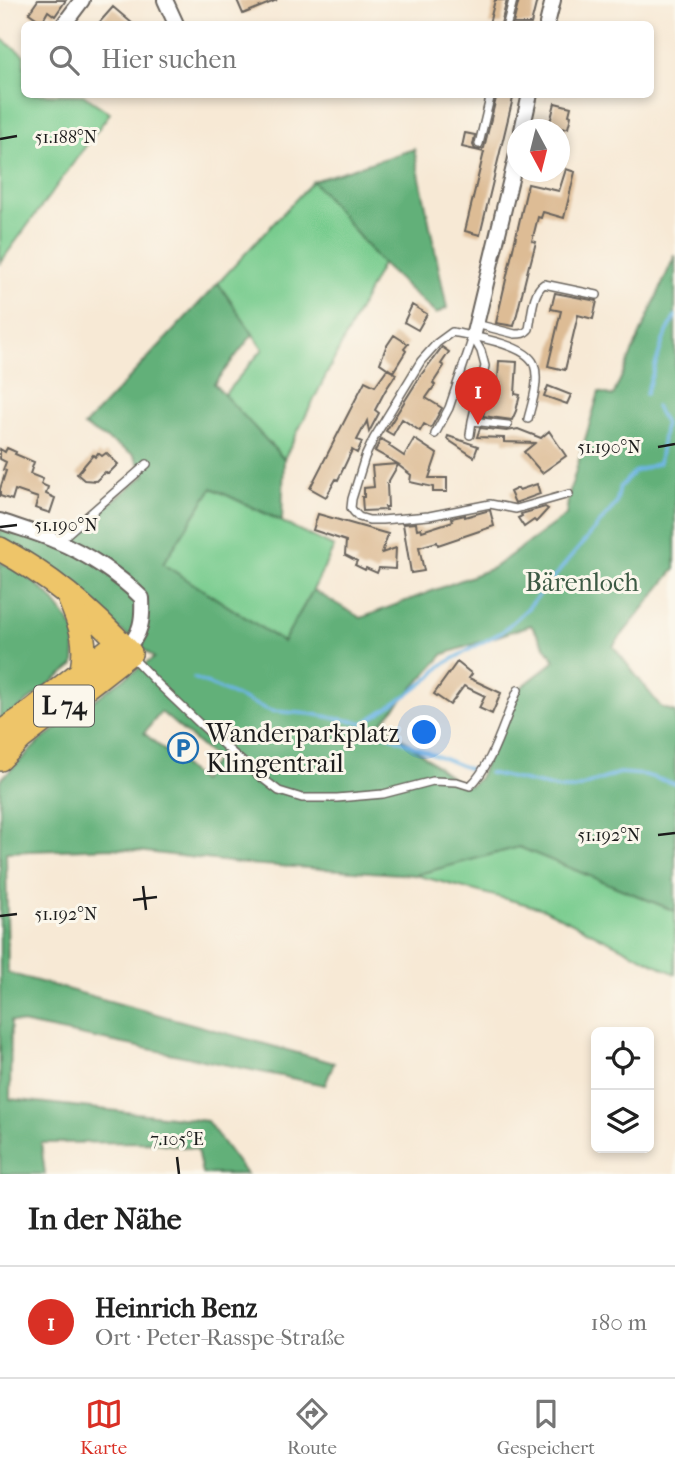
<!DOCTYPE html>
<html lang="de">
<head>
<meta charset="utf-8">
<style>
  :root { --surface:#fff; --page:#f6f6f6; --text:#222; --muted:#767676; --line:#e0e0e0; --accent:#d93025 }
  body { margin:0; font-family:"IM FELL French Canon",serif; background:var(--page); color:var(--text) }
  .controls { position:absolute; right:21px; bottom:21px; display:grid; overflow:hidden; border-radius:10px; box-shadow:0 4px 10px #0003 }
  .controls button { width:63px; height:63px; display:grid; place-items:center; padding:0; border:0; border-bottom:2px solid var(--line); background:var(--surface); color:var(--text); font:35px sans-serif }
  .compass { position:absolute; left:507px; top:119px; width:63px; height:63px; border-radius:50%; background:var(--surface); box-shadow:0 4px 10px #0003; rotate:173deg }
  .you { position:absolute; left:425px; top:733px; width:24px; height:24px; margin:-18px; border:5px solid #fff; border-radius:50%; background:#1a73e8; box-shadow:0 0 0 10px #1a73e833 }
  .badge { display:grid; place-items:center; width:46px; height:46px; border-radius:50%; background:var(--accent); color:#fff; font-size:23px; font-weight:700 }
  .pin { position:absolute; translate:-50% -58px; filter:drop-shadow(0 2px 4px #0008) }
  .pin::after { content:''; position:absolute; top:37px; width:24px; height:21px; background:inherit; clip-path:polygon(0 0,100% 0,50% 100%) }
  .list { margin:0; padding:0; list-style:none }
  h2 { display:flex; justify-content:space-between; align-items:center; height:91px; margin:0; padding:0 28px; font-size:30px }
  h2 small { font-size:23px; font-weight:400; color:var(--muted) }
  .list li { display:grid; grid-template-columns:46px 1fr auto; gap:21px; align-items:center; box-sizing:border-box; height:112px; padding:0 28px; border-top:2px solid var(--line) }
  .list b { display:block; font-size:26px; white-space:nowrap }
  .list p { margin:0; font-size:23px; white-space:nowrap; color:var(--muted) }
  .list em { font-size:23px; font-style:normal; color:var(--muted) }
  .icon { flex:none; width:38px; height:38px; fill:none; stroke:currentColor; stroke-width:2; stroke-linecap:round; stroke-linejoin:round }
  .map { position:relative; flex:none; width:675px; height:1174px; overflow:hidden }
  .search { position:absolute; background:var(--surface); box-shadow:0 4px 10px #0003; left:21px; right:21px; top:21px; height:77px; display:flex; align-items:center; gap:18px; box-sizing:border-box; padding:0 24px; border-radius:10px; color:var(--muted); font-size:26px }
  .sheet { height:203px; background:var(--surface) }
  nav { display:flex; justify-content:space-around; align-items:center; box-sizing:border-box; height:98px; border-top:2px solid var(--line); background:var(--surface); font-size:19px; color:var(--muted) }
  nav a { display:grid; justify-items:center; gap:4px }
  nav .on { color:var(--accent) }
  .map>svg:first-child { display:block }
  .green { fill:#78cc8e; stroke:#4a7455; stroke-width:2 }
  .forest { fill:#62b079; stroke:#3f664a; stroke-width:2; fill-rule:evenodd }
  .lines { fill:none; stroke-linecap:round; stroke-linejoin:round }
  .stream { stroke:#6eb6e6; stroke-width:3.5 }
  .building { fill:#ddbc95 }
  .service-casing { stroke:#69645d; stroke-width:10 }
  .minor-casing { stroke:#69645d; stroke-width:18 }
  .primary-casing { stroke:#69645d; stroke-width:26 }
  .trunk-casing { stroke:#69645d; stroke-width:26 }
  .service { stroke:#fff; stroke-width:7 }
  .minor { stroke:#fff; stroke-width:14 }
  .primary { stroke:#eec569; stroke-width:23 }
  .trunk { stroke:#eec569; stroke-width:23 }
  .ticks { fill:none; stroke:#1c1c1c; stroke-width:2.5 }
  .labels { text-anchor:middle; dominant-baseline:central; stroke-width:6; stroke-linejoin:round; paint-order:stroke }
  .shield { fill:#fbf7ec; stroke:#5f5e5a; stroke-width:2 }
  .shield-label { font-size:24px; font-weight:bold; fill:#1c1c1c }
  .park-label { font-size:26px; fill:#3c5a44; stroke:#fbf7ec }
  .poi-label { font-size:26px; fill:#1c1c1c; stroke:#fbf7ec; text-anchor:start }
  .ticks-label { font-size:18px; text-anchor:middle; fill:#1c1c1c; stroke:#fbf7ec; stroke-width:6; stroke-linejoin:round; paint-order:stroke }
</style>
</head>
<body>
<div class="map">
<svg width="675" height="1174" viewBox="0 0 675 1174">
  <rect width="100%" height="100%" fill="#fbf7ec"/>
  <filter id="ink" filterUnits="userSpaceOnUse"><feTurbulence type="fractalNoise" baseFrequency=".0143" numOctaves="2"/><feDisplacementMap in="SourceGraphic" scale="14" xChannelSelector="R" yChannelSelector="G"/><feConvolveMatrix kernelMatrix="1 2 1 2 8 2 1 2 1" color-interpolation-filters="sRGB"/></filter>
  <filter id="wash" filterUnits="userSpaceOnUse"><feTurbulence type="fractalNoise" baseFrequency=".00686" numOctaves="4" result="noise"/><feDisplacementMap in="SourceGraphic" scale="28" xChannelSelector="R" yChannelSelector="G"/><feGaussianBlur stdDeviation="1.57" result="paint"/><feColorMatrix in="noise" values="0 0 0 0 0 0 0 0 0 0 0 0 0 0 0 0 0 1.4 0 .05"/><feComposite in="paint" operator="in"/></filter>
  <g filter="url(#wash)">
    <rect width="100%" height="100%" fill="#f7e9d5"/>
    <path class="green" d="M0,38l24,17v39l59,1 27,18 -110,150z
      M313,181l69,83 -98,195 -61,-63 40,-47 -45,-66z
      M212,488l122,59 -21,43 -30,52 -120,-78z
      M519,847l156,64v63l-131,-65 -129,-34z"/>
    <path class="forest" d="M414,149l33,159 -11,6 -54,-50 -69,-83z
      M675,255v314l-62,77 48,61 14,5v199l-156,-64 -104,28 -168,-11 -135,-16 -106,4 2,121 326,90 -9,22 -314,-64 -1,78 197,22 39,53h-44l-5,-25 -46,-7 -110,1 4,31h-45v-392l2,-4 37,-36 71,-54 44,-30 -22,-19 -132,-98v-16l52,21 20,-12 73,-59 -11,-20 -50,-29 134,-143 35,51 -39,50 70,75 -2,62 -70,-33 -49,76 120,78 30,-52 48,28 132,-50 73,-53 3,-21 30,-102 14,4zM531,625l24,36 -37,29 -39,88 -9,8 -13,-4 -75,-60 62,-68zM161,712l55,47 -15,22 -57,-48z
      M0,562l25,12 25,22 17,22 9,15 -2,32 -74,58z"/>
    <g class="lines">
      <path class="stream" d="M646,394l17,-53 12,-25
        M194,678l77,33 41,3 52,9 46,-30 21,-16 11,-12 61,-34 24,-22 89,-105 4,-17 14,-15 25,-9 6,-39 -9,-17
        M364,723l27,14 83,34
        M489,773l72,16h13l46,-16 25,2 30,9"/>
    </g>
    <g id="blocks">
      <path class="building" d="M38,0h28l-11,16 -7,-5 -6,11 -13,-9z
        M237,0h40l-34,14z
        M495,0h12l-6,24h-12z
        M519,0h18l-6,24h-18z
        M113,7l20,17h-35z
        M497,94h17l-34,141 -15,-4 19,-79 -22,-5 3,-14 10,2 -2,10 2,4 5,1 4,-2z
        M555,103l16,4 -2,8 2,1 -3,12 -20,2z
        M566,169l9,3 -11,46 -21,-6 -2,6 -3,-1 -6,24 4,1 -6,23h-1l-15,61 -18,-3 32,-139 31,7z
        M555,293l42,8 -4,18 -15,-4 -13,55 -17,-4 13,-55 -10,-2z
        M412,305l15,9 -9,16 -14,-8z
        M394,335l14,9 -4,5 2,2 -13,21 -13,-9 6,-16z
        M442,347l7,5 -8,12 3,2 -11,17 2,2 -9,13 16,10 -11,20 -7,-4 -4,7 -18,-12 -9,16 -7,-4 35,-56z
        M499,361l18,1 -2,32 5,1 -4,16 -4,9 -29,-4 5,-20 9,2z
        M387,369l9,5 -11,17 -10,19 4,3 -10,19 -2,-11 -10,19 5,2 -5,11 -5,-3 -14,30 -2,-1 -10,18 -16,-9 55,-107 10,5z
        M465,380l10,4 -5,17 -11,-3z
        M548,386l23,9 -4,9 -23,-8z
        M480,428l27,3 11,-2 23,9 8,-7 17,25 -24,17 -18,-21 11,-9 -31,-1v-4l-27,-1z
        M448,436l30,10 -4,11 -27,-18z
        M381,439l9,5 -1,2 15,10 10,-17 23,15 -8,24h18v14h-14v-5l-23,-5 1,-7 -13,-10 -11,19 1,23h-3l1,3 -23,1 -1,-14h2v-9l10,-1 -2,-21 26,-2 -23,-13z
        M7,448l9,4 -1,2 19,8 -4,12 13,5 -2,5 7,3 -2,7 9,4 -5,15 -15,-5 3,-10 -23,-8 -3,10 -12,-4v-7l6,-18 -3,-1 3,-8 -6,-3v-10l5,3z
        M98,453l4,3 4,-3 12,11 -10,10 -3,-2 -9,9 -12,-1 -7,-6 16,-19 2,2z
        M537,484l3,10 -25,9 -5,-11 8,-4 1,2z
        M545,507l3,2 -12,13 -2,-2 -10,7 -6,-9 4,-2 -1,-2z
        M490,510l4,16 -56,19 -1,-3 -18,5 5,24 -13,2 -8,-49 13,-1 1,6 4,-1 1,3 31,-10 -1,-3 13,-3v2z
        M318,514l70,20 -6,19 14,-5 -1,21 -16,-1 -2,5 -11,-5 -1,2 -10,-5 2,-4 -12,-6 1,-14 -33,-11z
        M457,662l15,12 -3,4 32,15 -9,21 -13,-6 6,-12 -21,-10 -14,19 -16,-11z"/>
    </g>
  </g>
  <g filter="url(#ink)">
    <use href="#blocks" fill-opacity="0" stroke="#69645d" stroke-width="2"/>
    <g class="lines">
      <g class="service-casing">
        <path id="service" d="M507,24l6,-24
          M479,144l12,-50
          M476,324l39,10c6,0 10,0 14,-5 3,-14 3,-37 15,-45l53,11
          M473,337l8,14 4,15 -13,55 36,4
          M528,419c4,-16 12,-38 6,-55 -8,-20 -63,-28 -82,-32l-15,11 -16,18 -47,77 -9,19 -13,42 -1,9 3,4 5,5 10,3h13l47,-4 61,-12 26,5 53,-15
          M435,434l14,-26 24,-71
          M470,435l2,-14
          M59,541l88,-77
          M132,657l22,23 46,44 53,47 26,20 23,7h35l46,-4 50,-13 24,1 13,4c23,-21 34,-67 48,-96"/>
      </g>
      <g class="minor-casing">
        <path id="minor" d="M165,0l11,24
          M64,24l18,-24
          M547,24l6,-24
          M522,130l8,-36
          M473,337l45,-187
          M0,521c19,7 38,12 56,20 30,12 64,35 86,57 1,19 0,38 -17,50"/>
      </g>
      <g class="primary-casing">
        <path id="primary" d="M0,549c48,26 93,63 130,104"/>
      </g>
      <g class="trunk-casing">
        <path id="trunk" d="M68,595c11,29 20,42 14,75
          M0,733l24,-16 95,-75
          M0,759l20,-20 110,-86"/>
      </g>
      <use href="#service" class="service"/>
      <use href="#minor" class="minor"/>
      <use href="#primary" class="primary"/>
      <use href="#trunk" class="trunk"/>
    </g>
  </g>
  <path class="ticks" d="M0,139l17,-3M658,447l17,-3M0,527l17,-2M658,835l17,-2M143,886l3,24M133,900l24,-3M0,916l17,-2M177,1157l2,17"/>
  <defs>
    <g id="parking-ring" transform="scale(1.575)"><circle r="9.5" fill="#fbf7ec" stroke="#1f6fb2" stroke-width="1.5"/><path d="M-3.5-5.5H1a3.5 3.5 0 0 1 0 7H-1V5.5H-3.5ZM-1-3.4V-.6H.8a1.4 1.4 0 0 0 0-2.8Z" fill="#1f6fb2"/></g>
  </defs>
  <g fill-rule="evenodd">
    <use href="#parking-ring" x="183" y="748"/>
  </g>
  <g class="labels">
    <rect class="shield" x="34" y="685.5" width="60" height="41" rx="5"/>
    <g class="shield-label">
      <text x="64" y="706">L 74</text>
    </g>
    <g class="park-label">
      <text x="582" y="582">Bärenloch</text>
    </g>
    <g class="poi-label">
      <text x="206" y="733">Wanderparkplatz<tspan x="206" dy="30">Klingentrail</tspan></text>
    </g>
  </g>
  <g class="ticks-label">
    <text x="66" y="143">51.188°N</text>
    <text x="609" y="453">51.190°N</text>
    <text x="66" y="531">51.190°N</text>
    <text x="609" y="841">51.192°N</text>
    <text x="66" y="920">51.192°N</text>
    <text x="177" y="1145">7.105°E</text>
  </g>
</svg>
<div class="controls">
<button><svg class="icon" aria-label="locate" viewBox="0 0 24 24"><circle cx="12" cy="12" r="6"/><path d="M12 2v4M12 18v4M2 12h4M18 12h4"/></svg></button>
<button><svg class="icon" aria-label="layers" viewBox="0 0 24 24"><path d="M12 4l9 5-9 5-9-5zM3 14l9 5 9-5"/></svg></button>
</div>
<svg class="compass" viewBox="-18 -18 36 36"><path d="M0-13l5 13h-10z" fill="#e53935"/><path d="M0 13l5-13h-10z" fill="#767676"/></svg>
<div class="you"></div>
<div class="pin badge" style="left:478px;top:425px">1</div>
<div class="search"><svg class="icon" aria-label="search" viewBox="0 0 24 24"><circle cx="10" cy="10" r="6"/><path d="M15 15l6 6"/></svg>Hier suchen</div>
</div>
<section class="sheet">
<h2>In der Nähe<small></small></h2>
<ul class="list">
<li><span class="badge">1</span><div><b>Heinrich Benz</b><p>Ort · Peter-Rasspe-Straße</p></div><em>180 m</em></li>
</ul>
</section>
<nav>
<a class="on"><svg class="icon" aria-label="map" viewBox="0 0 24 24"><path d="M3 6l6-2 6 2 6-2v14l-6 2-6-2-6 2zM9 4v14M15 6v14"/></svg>Karte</a>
<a><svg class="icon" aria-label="directions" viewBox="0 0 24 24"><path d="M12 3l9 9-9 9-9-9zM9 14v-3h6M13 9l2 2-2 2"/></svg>Route</a>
<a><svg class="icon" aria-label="saved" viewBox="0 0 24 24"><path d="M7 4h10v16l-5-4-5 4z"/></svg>Gespeichert</a>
</nav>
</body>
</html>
